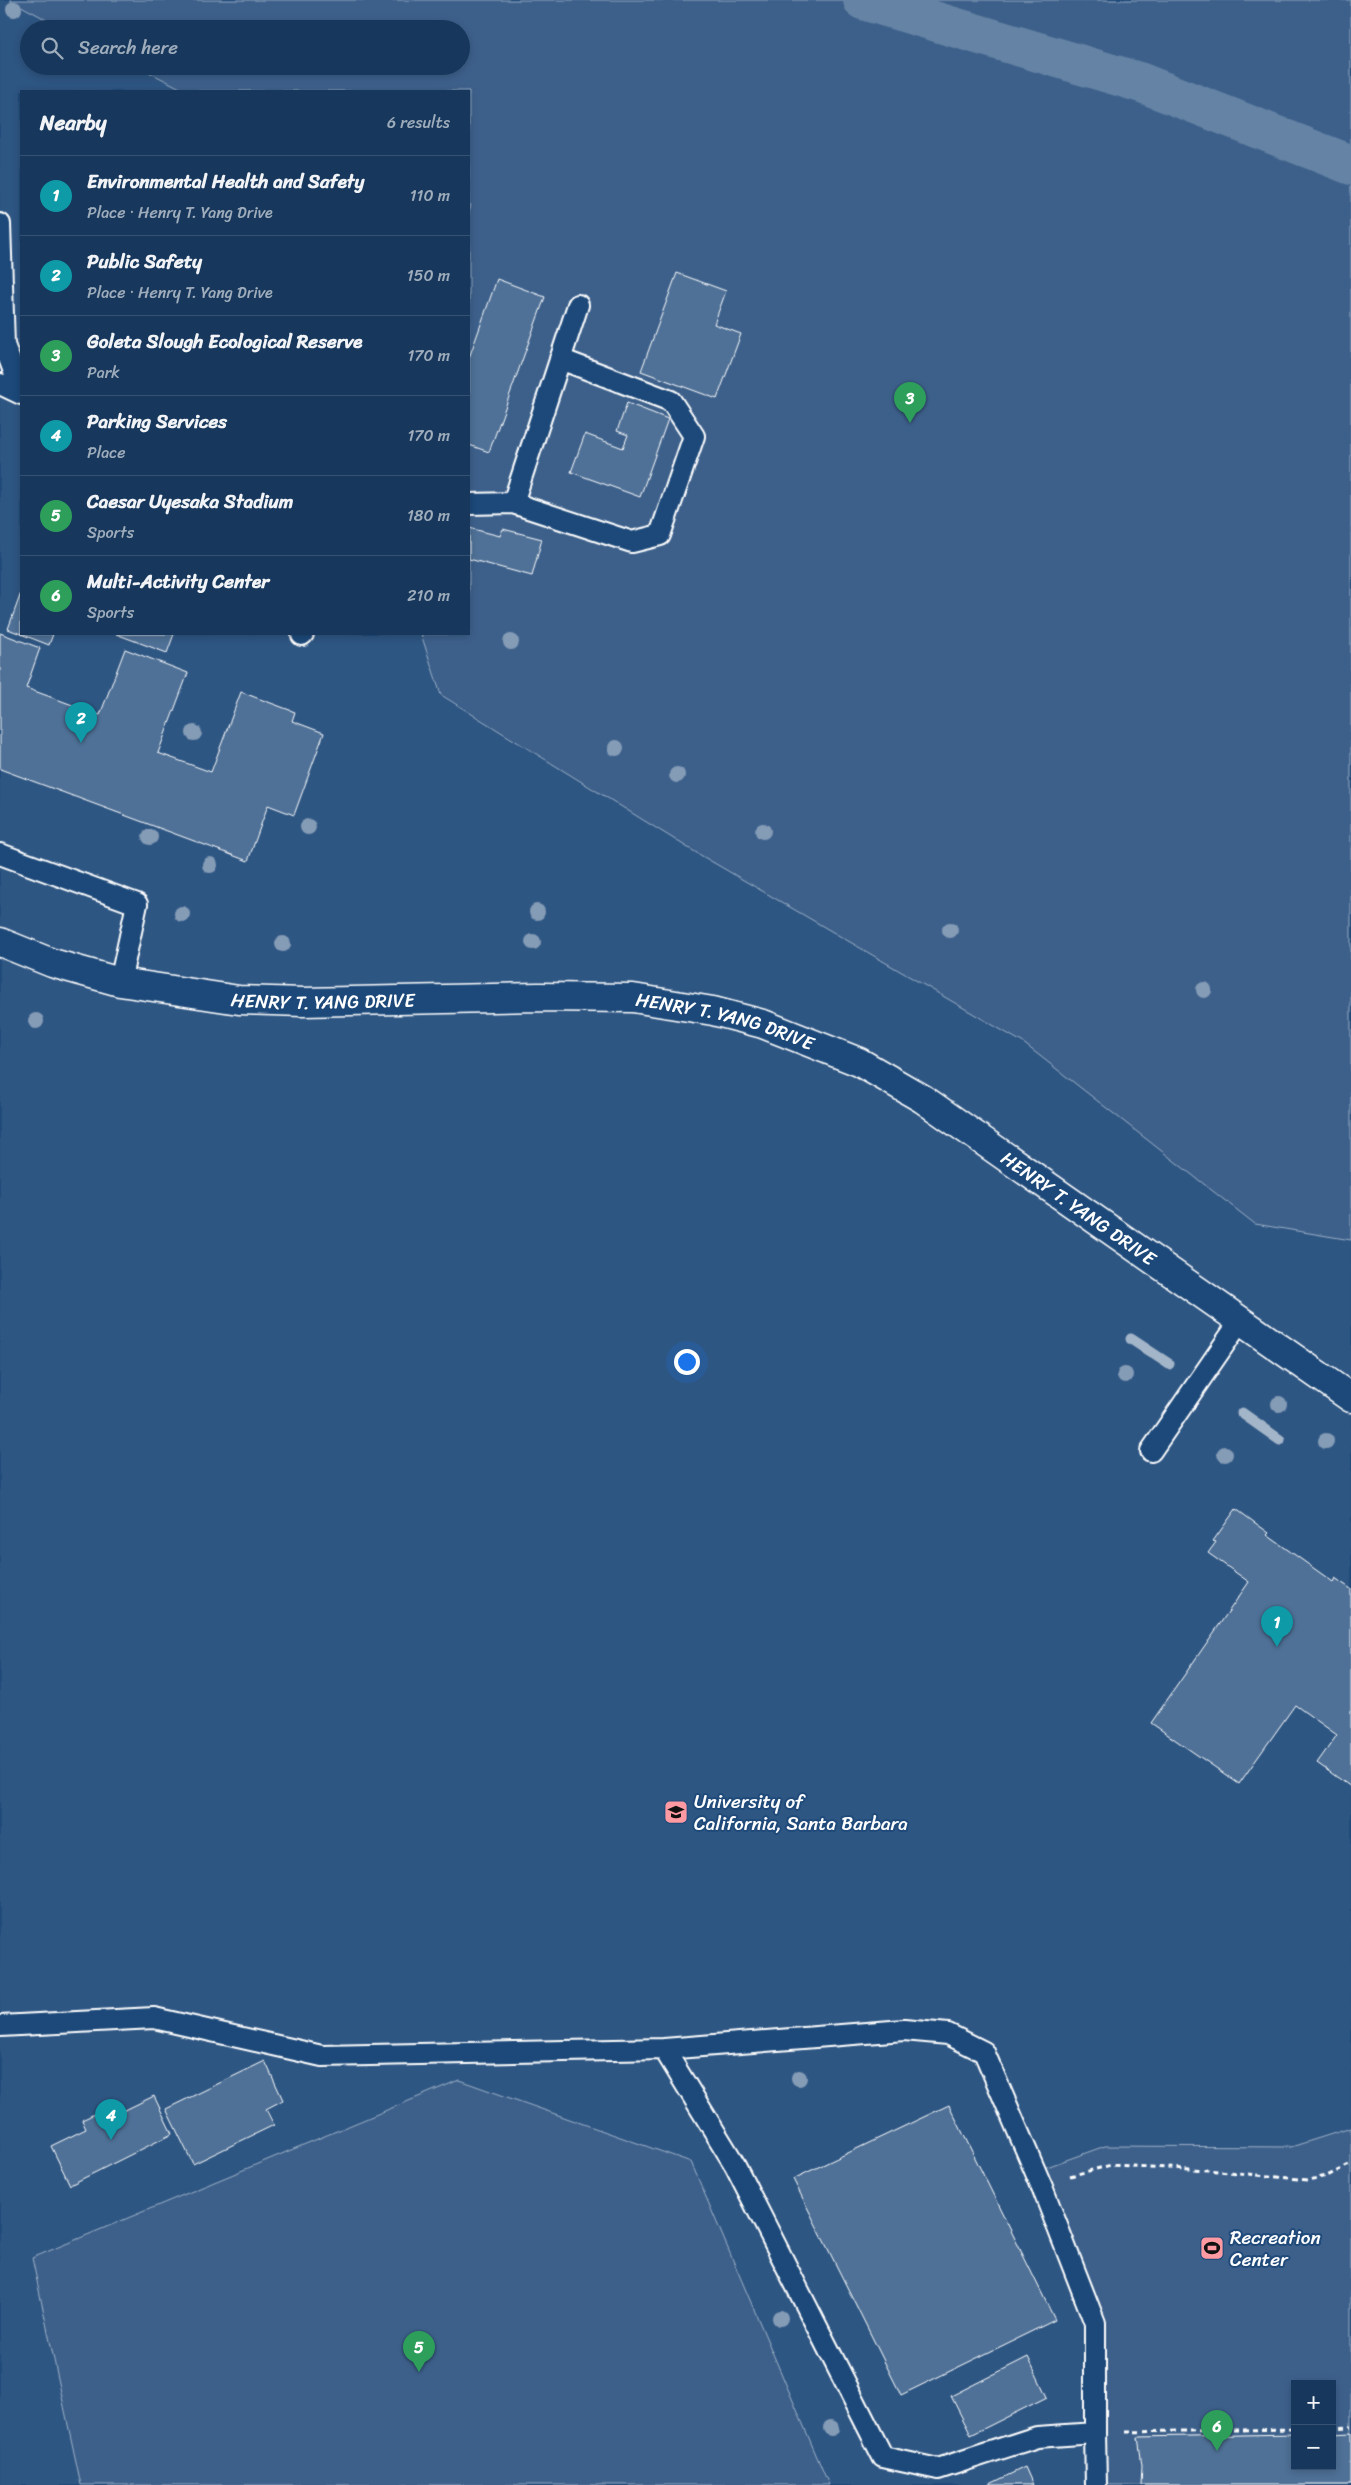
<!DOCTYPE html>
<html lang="en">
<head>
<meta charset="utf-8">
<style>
  :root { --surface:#17385c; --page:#244365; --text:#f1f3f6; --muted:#9eacbb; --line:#365272; --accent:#ff9aa2 }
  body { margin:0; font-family:Sriracha,sans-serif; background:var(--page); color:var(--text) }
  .controls { position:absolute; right:15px; bottom:15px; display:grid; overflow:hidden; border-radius:0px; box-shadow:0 2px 8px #0003 }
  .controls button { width:45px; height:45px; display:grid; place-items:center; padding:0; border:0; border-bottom:1px solid var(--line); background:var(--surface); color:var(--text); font:25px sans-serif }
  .you { position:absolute; left:686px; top:1361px; width:18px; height:18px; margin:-12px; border:4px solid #fff; border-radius:50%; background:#1a73e8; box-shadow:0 0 0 8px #1a73e833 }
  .badge { display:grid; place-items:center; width:32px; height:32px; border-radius:50%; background:var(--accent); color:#fff; font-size:16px; font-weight:700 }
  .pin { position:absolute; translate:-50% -41px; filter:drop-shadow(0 1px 2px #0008) }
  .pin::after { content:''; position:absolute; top:26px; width:18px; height:15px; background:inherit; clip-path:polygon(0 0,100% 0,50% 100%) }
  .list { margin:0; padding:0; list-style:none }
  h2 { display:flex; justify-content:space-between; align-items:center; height:65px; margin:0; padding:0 20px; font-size:21px }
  h2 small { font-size:16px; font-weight:400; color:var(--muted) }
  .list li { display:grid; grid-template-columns:32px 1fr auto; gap:15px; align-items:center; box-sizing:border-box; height:80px; padding:0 20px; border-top:1px solid var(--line) }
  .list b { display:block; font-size:19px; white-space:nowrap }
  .list p { margin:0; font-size:16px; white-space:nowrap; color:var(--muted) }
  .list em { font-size:16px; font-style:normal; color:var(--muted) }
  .icon { flex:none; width:28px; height:28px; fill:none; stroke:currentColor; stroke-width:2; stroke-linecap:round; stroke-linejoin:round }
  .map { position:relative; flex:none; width:1351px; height:2485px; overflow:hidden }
  .search { position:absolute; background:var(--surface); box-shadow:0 2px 8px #0003; left:20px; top:20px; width:450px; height:55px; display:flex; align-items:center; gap:12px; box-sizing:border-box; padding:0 18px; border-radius:28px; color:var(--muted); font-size:19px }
  .panel { position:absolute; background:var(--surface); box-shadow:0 2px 8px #0003; left:20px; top:90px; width:450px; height:545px; border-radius:0px }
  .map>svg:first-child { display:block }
  .built { fill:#2e5683; fill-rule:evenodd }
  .green { fill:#3c618b; stroke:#9eb0c5; fill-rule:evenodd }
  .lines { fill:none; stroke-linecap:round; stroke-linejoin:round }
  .stream { stroke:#a3b5c8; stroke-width:11 }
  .canal { stroke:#6583a4; stroke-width:40 }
  .building { fill:#507197; stroke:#fff }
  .lane-casing { stroke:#fff; stroke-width:24 }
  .secondary-casing { stroke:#fff; stroke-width:31 }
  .path { stroke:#fff; stroke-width:3; stroke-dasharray:5 4; stroke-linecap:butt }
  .lane { stroke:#1f4a7a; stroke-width:20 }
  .secondary { stroke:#1f4a7a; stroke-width:28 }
  .tree { fill:#859cb6 }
  .labels { text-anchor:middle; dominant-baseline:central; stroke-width:4; stroke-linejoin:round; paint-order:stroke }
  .street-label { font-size:19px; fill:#fff; stroke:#1f4a7a }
  .poi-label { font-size:19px; fill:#fff; stroke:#1f4a7a; text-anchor:start }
</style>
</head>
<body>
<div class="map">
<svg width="1351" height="2485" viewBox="0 0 1351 2485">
  <rect width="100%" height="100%" fill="#1f4a7a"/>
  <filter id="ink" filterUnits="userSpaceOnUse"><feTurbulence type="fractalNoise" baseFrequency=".02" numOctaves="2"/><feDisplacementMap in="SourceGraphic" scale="10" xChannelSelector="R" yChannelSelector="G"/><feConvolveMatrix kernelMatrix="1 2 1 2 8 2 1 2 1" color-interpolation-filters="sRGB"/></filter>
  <g filter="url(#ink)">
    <path class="built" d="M0,0h547l-78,212v-121h-448v543h400l20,62 249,153 332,193 233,182 96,16v1245h-1351zM29,29h432v37h-432zM1295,2384h37v82h-37z"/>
    <path class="green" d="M10,0h1341v1240l-96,-16 -233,-182 -332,-193 -249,-154 -20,-61h48v-422l2,-7 -2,-1v-113h-283l-49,-25h324v-37h-397z
      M459,2080l232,82 138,323h-748l-49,-227z
      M1351,2128v357h-246l-2,-156 -59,-161 61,-22 186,1zM1295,2384h37v82h-37z"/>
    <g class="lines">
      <path class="stream" d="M1131,1339l38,25
        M1242,1413l38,27"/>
      <path class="canal" d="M863,0l279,83 209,82"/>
    </g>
    <path class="building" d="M677,273l49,18 -12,33 27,10 -24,65 -76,-28z
      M497,279l48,18 -56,155 -20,-7v-87z
      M627,403l41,16 -28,78 -69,-25 14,-38 38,14 5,-13 -11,-4z
      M469,528l31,8 3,-7 39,10 -10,37 -63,-17z
      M21,593v41h32l-4,11 -41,-16z
      M0,633l40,15 -14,40 74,27 25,-66 63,24 -30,80 53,19 30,-80 54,20 -3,9 32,12 -30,82 -26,-10 -20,56 -248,-92z
      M116,634h58l-7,19z
      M1236,1509l33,24 -2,2 66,47 2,-4 16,11v198l-34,-24 20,-28 -42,-30 -56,79 -88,-61 98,-141 -41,-29 8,-11 -3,-1z
      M265,2061l18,39 -17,9 8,16 -81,39 -27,-55z
      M154,2096l18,38 -102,51 -19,-39 35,-17 -4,-9 35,-17 4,9z
      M949,2105l106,215 -154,75 -108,-216z
      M1028,2357l19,40 -76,38 -20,-39z
      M1351,2433v52h-210l1,-20 -4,-28 157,-3v32h37v-32z
      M1025,2467l8,18h-45z"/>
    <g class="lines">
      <g class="lane-casing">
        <path id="lane" d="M0,224l4,121 17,45
          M0,384l21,10
          M513,503l65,-198
          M469,504l44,-1 119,39 28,-7 34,-99 -23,-35 -111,-42
          M302,635l1,-1
          M0,854l137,50 -17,78
          M1151,1451l90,-131
          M0,2026l154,-8 168,38 342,-7 71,116 148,292 55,12 99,-32 58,-4 1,52
          M664,2049l240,-19 44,4 36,18 58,135 53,136v110"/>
      </g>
      <g class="secondary-casing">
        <g id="secondary">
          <path id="s1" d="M0,942l52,21 68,19 119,18 64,2 235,-5 95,1 80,13 50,13 96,38 64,37 428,299"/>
        </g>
      </g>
      <path class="path" d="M1070,2176l41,-11 97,5 100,10 19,-4 24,-12
        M1332,2428l19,-1
        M1126,2432l169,-3"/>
      <use href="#lane" class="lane"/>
      <use href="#secondary" class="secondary"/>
    </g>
    <g class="tree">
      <circle cx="14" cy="9" r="8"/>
      <circle cx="511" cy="642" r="8"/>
      <circle cx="194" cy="733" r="8"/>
      <circle cx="616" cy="748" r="8"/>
      <circle cx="677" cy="775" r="8"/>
      <circle cx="308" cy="827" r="8"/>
      <circle cx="763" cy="831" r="8"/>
      <circle cx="150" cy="837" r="8"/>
      <circle cx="210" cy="865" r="8"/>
      <circle cx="537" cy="912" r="8"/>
      <circle cx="182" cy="914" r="8"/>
      <circle cx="950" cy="930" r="8"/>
      <circle cx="533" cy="942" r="8"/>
      <circle cx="283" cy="944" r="8"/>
      <circle cx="1204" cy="990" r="8"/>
      <circle cx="36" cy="1021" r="8"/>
      <circle cx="1125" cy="1375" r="8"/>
      <circle cx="1279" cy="1404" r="8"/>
      <circle cx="1326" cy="1441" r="8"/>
      <circle cx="1225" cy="1454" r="8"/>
      <circle cx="799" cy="2078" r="8"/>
      <circle cx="780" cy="2318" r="8"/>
      <circle cx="831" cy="2428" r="8"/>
    </g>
  </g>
  <defs>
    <g id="university-square" transform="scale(1.25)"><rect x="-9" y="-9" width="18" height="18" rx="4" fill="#ff9aa2" stroke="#1f4a7a"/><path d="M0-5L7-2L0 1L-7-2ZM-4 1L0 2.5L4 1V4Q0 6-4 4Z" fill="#111"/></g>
    <g id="stadium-square" transform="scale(1.25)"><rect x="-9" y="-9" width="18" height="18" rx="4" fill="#ff9aa2" stroke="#1f4a7a"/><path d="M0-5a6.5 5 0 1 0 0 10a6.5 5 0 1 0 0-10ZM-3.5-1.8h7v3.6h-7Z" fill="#111"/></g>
  </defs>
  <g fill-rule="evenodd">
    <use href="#university-square" x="676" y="1812"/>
    <use href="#stadium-square" x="1212" y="2248"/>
  </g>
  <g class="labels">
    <g class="street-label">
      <text stroke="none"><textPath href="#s1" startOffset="331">HENRY T. YANG DRIVE</textPath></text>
      <text stroke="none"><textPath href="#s1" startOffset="736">HENRY T. YANG DRIVE</textPath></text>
      <text stroke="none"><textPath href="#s1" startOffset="1141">HENRY T. YANG DRIVE</textPath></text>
    </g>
    <g class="poi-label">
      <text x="694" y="1801">University of<tspan x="694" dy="22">California, Santa Barbara</tspan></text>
      <text x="1230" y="2237">Recreation<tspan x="1230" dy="22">Center</tspan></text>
    </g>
  </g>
</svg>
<div class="controls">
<button>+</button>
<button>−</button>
</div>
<div class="you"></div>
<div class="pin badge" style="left:1277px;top:1647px;background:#0f9aa8">1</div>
<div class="pin badge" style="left:81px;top:743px;background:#0f9aa8">2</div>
<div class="pin badge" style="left:910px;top:423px;background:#2e9e5b">3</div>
<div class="pin badge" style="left:111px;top:2140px;background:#0f9aa8">4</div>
<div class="pin badge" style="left:419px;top:2372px;background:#2e9e5b">5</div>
<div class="pin badge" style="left:1217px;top:2451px;background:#2e9e5b">6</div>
<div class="search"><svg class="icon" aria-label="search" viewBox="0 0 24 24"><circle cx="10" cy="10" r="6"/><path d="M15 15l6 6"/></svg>Search here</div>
<section class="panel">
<h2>Nearby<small>6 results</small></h2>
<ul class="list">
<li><span class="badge" style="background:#0f9aa8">1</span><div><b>Environmental Health and Safety</b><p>Place · Henry T. Yang Drive</p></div><em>110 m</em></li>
<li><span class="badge" style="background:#0f9aa8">2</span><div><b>Public Safety</b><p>Place · Henry T. Yang Drive</p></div><em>150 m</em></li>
<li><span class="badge" style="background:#2e9e5b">3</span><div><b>Goleta Slough Ecological Reserve</b><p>Park</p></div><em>170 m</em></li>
<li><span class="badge" style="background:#0f9aa8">4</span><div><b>Parking Services</b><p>Place</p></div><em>170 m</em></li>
<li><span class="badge" style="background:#2e9e5b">5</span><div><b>Caesar Uyesaka Stadium</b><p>Sports</p></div><em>180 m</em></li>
<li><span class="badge" style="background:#2e9e5b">6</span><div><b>Multi-Activity Center</b><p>Sports</p></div><em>210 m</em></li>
</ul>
</section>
</div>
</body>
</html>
